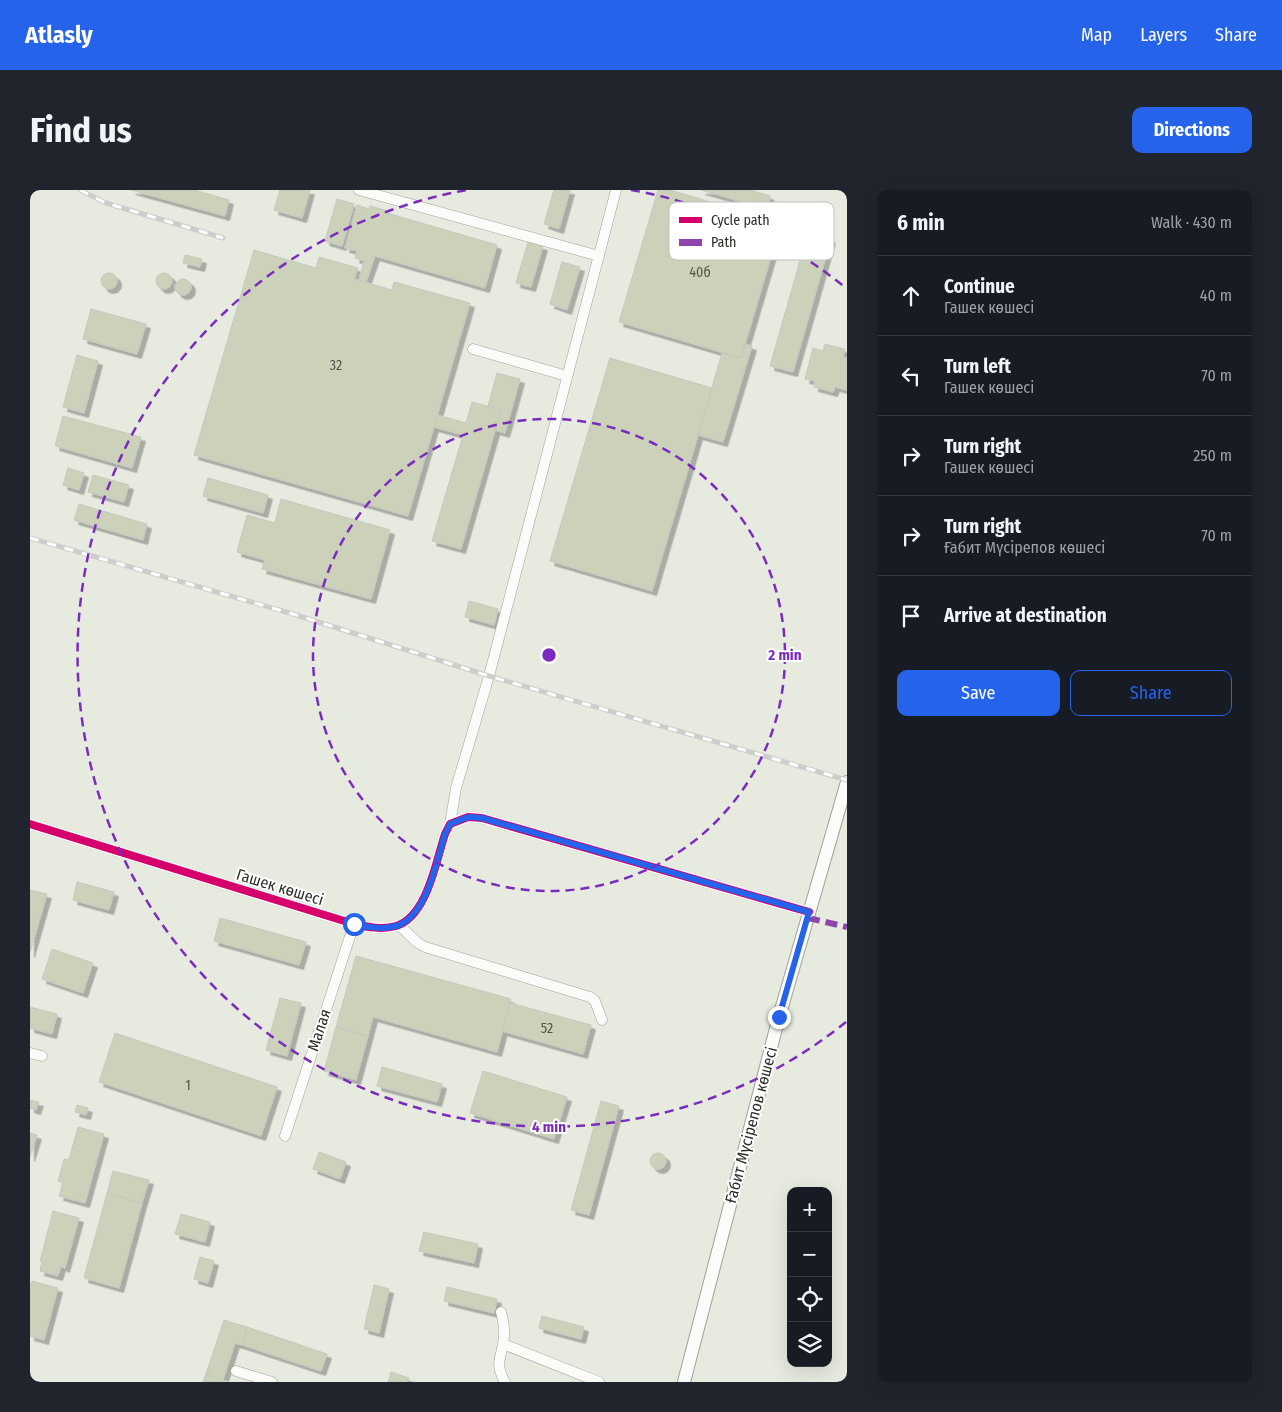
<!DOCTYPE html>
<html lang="en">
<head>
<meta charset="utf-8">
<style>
  :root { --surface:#171b24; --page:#20242c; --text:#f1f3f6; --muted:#9ea1a6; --line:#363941; --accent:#2563eb }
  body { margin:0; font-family:"Fira Sans Condensed",sans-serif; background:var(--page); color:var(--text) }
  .controls { position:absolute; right:15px; bottom:15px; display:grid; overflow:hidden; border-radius:10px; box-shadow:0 5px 20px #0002 }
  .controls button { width:45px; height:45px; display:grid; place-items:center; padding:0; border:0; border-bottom:1px solid var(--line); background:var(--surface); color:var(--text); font:25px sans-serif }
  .stop { position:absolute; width:15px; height:15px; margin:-11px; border:4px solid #2563eb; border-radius:50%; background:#fff }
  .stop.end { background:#2563eb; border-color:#fff; box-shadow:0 1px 5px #0008 }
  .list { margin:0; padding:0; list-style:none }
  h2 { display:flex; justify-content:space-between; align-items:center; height:65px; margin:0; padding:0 20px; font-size:21px }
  h2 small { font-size:16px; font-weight:400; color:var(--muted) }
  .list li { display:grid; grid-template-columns:32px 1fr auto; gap:15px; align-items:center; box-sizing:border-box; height:80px; padding:0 20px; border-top:1px solid var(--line) }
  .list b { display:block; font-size:19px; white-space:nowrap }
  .list p { margin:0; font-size:16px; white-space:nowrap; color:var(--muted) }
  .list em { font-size:16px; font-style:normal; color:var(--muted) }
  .actions { display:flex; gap:10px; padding:15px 20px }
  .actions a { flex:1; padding:11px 0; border:1px solid var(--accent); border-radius:10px; text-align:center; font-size:18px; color:var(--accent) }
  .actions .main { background:var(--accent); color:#fff }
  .icon { flex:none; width:28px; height:28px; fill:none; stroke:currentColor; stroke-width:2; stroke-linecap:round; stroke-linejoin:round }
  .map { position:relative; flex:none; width:817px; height:1192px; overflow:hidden; border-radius:10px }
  header { display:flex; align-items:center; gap:30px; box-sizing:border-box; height:70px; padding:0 25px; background:var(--accent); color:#fff }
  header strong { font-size:24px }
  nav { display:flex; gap:28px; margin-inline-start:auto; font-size:18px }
  .intro { display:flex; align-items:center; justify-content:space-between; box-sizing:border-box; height:120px; padding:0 30px }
  h1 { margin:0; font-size:35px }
  .button { padding:12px 22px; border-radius:10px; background:var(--accent); color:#fff; font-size:18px; font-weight:700 }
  main { display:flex; gap:30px; padding:0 30px }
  aside { flex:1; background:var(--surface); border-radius:10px; box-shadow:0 5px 20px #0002 }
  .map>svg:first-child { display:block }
  .building { fill:#ccd2ba; stroke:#c5c8c0; filter:url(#shadow) }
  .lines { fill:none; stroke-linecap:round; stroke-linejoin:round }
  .minor-casing { stroke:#a0a29a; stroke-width:11 }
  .major-casing { stroke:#a0a29a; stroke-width:14 }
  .minor { stroke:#fbfcfa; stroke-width:10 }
  .major { stroke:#fbfcfa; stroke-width:12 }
  .rail-casing { stroke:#cdcecb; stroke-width:5 }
  .rail { stroke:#fff; stroke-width:3; stroke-dasharray:9; stroke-linecap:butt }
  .quiet { stroke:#8e44ad; stroke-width:6; stroke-dasharray:12 6; stroke-linecap:butt }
  .cycleway-casing { stroke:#fff; stroke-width:11 }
  .cycleway { stroke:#d6006c; stroke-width:8 }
  .route { stroke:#2563eb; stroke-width:6 }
  .ring { fill:none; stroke:#7b2cbf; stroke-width:2.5; stroke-dasharray:9 6 }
  .labels { text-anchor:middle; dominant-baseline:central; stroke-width:4; stroke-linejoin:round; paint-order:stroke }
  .number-label { font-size:14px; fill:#53564a }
  .street-label { font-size:16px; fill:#2b2d25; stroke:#fff }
  .key { fill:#fff; stroke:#bfc0be; stroke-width:1 }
  .key-label { font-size:14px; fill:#2b2d25 }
  .centre { fill:#7b2cbf; stroke:#fff; stroke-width:2.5 }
  .ring-label { font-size:15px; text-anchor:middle; font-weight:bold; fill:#7b2cbf; stroke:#fff; stroke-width:4; stroke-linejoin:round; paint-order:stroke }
</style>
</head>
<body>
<header>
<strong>Atlasly</strong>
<nav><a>Map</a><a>Layers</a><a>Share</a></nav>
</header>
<div class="intro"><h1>Find us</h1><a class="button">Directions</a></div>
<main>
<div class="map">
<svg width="817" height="1192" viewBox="0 0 817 1192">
  <defs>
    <filter id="shadow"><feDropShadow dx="4.5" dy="4.5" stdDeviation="0" flood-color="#0004"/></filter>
  </defs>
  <rect width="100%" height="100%" fill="#e7eadf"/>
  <path class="building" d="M101,0h63l35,10 -4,16z
    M250,0h30l-8,28 -28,-8z
    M524,0h16l-11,39 -15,-5z
    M628,0h12l111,33 -40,135 -122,-36z
    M671,0h50l19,6 -3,13z
    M307,9l17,5 -12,42 -17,-5z
    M327,15l12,4 1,-3 18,5 -1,2 110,32 -12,43 -110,-32 -9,26 -7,-2 5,-19 -9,-3 2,-7 -12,-3z
    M778,43l23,6 -38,133 -23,-6z
    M498,52l15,4 -12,41 -15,-4z
    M224,60l62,18 3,-11 39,11 -4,11 38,11 2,-8 76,21 -62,213 -214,-61z
    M155,65l17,4 -2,8 -17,-4z
    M532,72l18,5 -13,43 -17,-6z
    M126 91a8 8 0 1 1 16 0a8 8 0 1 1-16 0Z
    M71 91a8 8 0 1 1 16 0a8 8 0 1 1-16 0Z
    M145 97a8 8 0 1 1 16 0a8 8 0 1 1-16 0Z
    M61,119l55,15 -9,30 -54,-15z
    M715,154l7,2 -29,96 -25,-7 24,-82 19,5z
    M795,154l20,5 -2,8 4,1v32l-12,-3 -2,5 -19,-5 1,-6 -10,-2 8,-31 10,3z
    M47,165l21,6 -14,52 -21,-6z
    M580,168l102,30 -60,203 -102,-30z
    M467,183l23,6 -15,54 -10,-3 6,-20 -13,-4z
    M442,212l29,8 -40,139 -29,-8 31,-106 -29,-8 3,-12 29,8z
    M33,226l78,21 -9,31 -77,-22z
    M38,278l16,5 -5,17 -16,-5z
    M63,285l36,10 -5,17 -36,-10z
    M178,288l60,17 -5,18 -60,-17z
    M251,309l109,31 -19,69 -109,-30 3,-9 -28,-8 10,-37 28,8z
    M49,314l68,20 -4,16 -69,-20z
    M439,411l29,8 -4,16 -29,-8z
    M47,692l37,10 -5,18 -36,-10z
    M0,700l17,4 -17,59z
    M190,728l86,24 -7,23 -85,-24z
    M22,759l41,14 -10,30 -41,-14z
    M326,766l155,43 -14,53 -124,-35 -5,19 -32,-9z
    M250,808l21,5 -14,53 -21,-6z
    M480,813l81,22 -8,29 -81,-23z
    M0,817l27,7 -5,20 -22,-6z
    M306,837l32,9 -12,44 -32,-9z
    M85,843l162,54 -16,49 -162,-54z
    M352,877l60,17 -5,18 -60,-16z
    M453,881l84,26 -13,42 -84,-26z
    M0,910l9,2 -3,8 -6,-2z
    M571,911l18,5 -30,109 -18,-5z
    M47,915l11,3 -2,7 -11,-3z
    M48,937l26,7 -19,69 -26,-7 4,-13 -5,-2 6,-22 5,1z
    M0,943l7,2 -7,22z
    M289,962l27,10 -6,17 -27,-10z
    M620 971a8 8 0 1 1 16 0a8 8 0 1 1-16 0Z
    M83,981l36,9 -7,23 -35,-10z
    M77,1003l35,10 -23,85 -35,-10z
    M23,1021l26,7 -14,50 -4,-2 -3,10 -18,-5 2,-10h-2z
    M151,1024l29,8 -5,20 -30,-8z
    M394,1042l54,12 -4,19 -55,-12z
    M170,1067l14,4 -6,22 -14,-4z
    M2,1091l26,7 -14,52 -14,-4v-49z
    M344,1095l15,4 -10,44 -15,-4z
    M417,1097l50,12 -3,14 -50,-12z
    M512,1126l42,11 -3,12 -42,-11z
    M194,1130l23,7 -5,18 -7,-2 -12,37 -17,-6z
    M217,1137l80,27 -6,17 -79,-26z
    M361,1182l18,6 -2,4h-19z
    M176,1184l17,6 6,2h-26z"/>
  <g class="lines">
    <g class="minor-casing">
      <path id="minor" d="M329,0l240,66
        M443,159l94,27
        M0,634l324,100c13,3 28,6 42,2 31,-9 40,-65 49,-92l5,-10 18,-7 14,1 327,94
        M420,634l6,-36 33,-112 127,-486
        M369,735l19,18 7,4 165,50 5,4 7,19
        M0,863l12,3
        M255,946l69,-212
        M471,1122c2,8 4,15 3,24 -1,21 -11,25 1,46
        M473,1154l96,38
        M206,1181l36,11"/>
    </g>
    <g class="major-casing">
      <path id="major" d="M654,1192l95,-365 68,-235"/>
    </g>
    <use href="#minor" class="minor"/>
    <use href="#major" class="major"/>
    <g class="rail-casing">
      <path id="rail" d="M50,0l26,13 117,35
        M0,348l263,76 196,62 358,104"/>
    </g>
    <use href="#rail" class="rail"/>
    <path class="quiet" d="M778,728l39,9"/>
    <g class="cycleway-casing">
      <path id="cycleway" d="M0,634l324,100c13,3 28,6 42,2 31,-9 40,-65 49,-92l5,-10 18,-7 14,1 327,94"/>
    </g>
    <use href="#cycleway" class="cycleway"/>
  </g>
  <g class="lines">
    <path class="route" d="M324,734c13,3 28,6 42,2 31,-9 41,-66 49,-92l5,-10 18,-7 14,1 327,94 -30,105"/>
  </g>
  <g class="ring">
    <circle cx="519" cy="465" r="236"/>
    <path d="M816 832A472 472 0 1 1 437 0M601 0A472 472 0 0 1 816 98"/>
  </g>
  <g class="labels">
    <g class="number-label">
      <text x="670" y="82">40б</text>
      <text x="306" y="175">32</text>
      <text x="517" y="838">52</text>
      <text x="158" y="895">1</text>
    </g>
    <g class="street-label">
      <text transform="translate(250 697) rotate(17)">Гашек көшесі</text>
      <text transform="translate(289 840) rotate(-72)">Малая</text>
      <text transform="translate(721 935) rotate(-75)">Ғабит Мүсірепов көшесі</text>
    </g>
  </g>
  <rect x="639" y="12" width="165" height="58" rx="8" class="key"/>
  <rect x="649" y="27" width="23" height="6" fill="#d6006c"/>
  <rect x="649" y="49" width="23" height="7" fill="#8e44ad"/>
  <g class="key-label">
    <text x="681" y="35">Cycle path</text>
    <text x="681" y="57">Path</text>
  </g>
  <circle cx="519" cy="465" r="8" class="centre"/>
  <g class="ring-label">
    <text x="755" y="470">2 min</text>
    <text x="519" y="942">4 min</text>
  </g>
</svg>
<div class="controls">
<button>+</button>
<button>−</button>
<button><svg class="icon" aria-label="locate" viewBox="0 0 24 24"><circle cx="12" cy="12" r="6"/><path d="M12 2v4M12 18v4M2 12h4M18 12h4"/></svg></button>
<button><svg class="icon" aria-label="layers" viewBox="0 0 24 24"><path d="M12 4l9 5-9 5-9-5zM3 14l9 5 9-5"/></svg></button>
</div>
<div class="stop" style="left:324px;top:734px"></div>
<div class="stop end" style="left:749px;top:827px"></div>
</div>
<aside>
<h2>6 min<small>Walk · 430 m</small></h2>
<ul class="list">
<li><svg class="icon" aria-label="ahead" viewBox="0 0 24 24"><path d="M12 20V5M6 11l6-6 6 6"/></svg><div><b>Continue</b><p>Гашек көшесі</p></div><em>40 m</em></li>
<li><svg class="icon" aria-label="left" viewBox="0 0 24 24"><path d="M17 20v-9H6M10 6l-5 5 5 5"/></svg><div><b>Turn left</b><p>Гашек көшесі</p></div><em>70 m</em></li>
<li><svg class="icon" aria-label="right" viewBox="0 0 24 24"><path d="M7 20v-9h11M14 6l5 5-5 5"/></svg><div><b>Turn right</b><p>Гашек көшесі</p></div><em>250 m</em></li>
<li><svg class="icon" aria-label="right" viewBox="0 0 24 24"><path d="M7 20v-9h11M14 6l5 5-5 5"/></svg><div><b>Turn right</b><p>Ғабит Мүсірепов көшесі</p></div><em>70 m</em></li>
<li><svg class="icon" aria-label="arrive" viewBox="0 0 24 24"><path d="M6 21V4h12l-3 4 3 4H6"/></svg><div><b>Arrive at destination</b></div></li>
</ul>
<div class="actions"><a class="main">Save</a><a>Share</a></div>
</aside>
</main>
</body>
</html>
